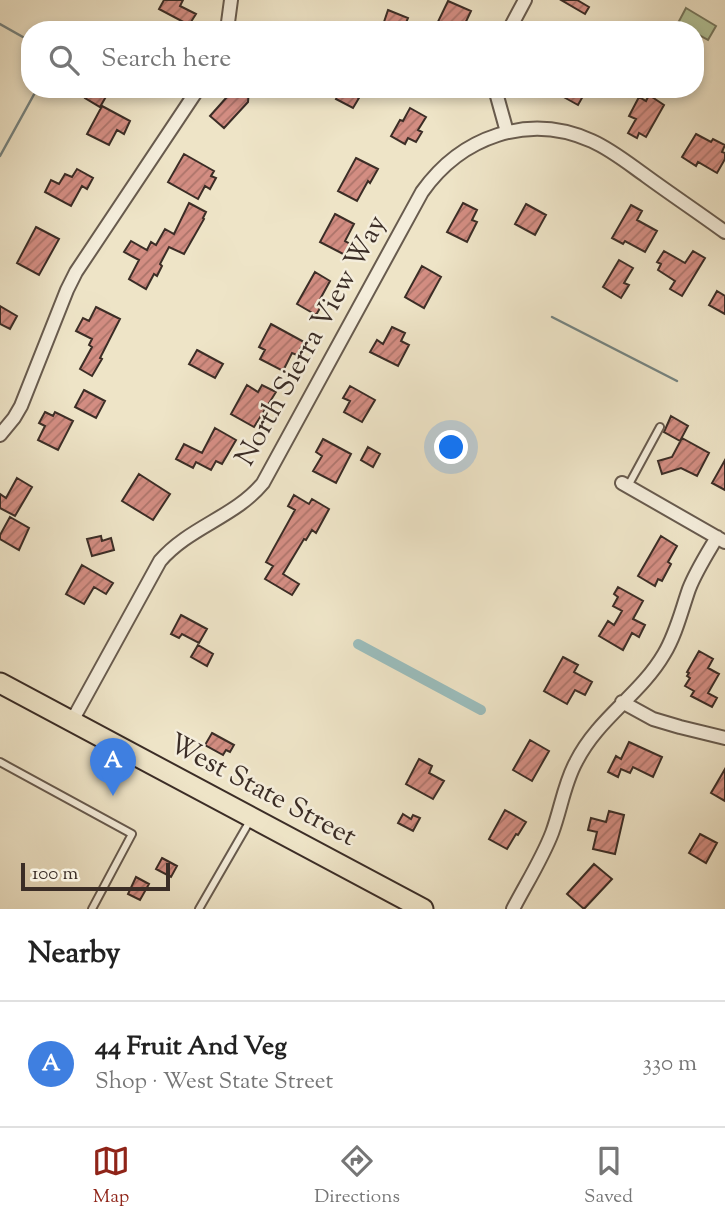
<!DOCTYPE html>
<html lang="en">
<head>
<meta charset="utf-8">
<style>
  :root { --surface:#fff; --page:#f2f2f2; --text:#222; --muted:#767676; --line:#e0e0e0; --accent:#8f2418 }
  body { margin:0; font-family:"Sorts Mill Goudy",serif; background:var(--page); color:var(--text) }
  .scale { position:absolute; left:21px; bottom:18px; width:149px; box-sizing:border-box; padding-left:7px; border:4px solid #3b2d26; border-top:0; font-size:19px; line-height:24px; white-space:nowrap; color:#3b2d26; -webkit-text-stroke:5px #f4eddb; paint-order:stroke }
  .you { position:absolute; left:452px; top:448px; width:24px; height:24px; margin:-18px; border:5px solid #fff; border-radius:50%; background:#1a73e8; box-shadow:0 0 0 10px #1a73e833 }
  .badge { display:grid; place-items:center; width:46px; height:46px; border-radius:50%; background:var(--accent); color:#fff; font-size:23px; font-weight:700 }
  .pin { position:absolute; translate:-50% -58px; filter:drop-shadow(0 2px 4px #0008) }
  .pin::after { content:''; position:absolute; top:37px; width:24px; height:21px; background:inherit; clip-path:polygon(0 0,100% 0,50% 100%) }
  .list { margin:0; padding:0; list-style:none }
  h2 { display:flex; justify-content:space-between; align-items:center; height:91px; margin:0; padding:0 28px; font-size:30px }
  h2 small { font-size:23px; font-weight:400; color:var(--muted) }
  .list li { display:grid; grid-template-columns:46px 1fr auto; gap:21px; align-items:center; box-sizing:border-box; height:126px; padding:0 28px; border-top:2px solid var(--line) }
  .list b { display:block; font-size:26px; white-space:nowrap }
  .list p { margin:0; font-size:23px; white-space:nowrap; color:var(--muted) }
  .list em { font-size:23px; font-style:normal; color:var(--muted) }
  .icon { flex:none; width:38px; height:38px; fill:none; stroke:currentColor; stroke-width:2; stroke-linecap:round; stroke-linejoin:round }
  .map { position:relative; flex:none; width:725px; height:909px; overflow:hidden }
  .search { position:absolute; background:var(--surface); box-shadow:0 4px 10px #0003; left:21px; right:21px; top:21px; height:77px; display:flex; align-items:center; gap:18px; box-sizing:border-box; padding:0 24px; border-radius:28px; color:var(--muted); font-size:26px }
  .sheet { height:217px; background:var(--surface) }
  nav { display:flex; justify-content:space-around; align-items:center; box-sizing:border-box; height:98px; border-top:2px solid var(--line); background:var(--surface); font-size:19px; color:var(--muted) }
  nav a { display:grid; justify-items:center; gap:4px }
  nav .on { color:var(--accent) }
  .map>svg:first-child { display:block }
  .garden { fill:#b3c59a; stroke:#777960; stroke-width:2 }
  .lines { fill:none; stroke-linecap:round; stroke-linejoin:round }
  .stream { stroke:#758380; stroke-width:2.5 }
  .canal { stroke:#9bbdbc; stroke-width:10 }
  .building { fill:url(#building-hatch); stroke:#3b2d26; stroke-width:2 }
  .service-casing { stroke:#685b4e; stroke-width:10 }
  .minor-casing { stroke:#685b4e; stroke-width:16 }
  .primary-casing { stroke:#3b2d26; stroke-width:23 }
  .service { stroke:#f4eddb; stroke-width:6 }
  .minor { stroke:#f4eddb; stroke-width:12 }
  .primary { stroke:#eee4c7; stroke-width:19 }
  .labels { text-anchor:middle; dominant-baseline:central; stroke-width:5; stroke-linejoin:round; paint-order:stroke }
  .street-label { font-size:28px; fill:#3b2d26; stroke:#f4eddb }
</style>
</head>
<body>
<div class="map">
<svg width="725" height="909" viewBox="0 0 725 909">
  <defs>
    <pattern id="building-hatch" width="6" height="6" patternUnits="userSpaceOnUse" patternTransform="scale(1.75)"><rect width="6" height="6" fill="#d38d82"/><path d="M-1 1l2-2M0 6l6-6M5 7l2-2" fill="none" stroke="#ac746a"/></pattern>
  </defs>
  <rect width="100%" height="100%" fill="#eee4c7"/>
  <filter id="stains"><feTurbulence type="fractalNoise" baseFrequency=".00286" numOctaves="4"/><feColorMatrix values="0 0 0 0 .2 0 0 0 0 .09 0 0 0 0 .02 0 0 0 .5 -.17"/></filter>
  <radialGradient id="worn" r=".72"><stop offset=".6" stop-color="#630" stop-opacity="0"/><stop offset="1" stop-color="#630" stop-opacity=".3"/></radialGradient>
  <path class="garden" d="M686,8l30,18 -8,14 -13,-7v-3h-5l-12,-7z"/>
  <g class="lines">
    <path class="stream" d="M0,24l30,17
      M0,156l37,-67
      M552,317l125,64"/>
    <path class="canal" d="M358,644l123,66"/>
  </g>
  <path class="building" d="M164,0h19l-3,6 16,8 -7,11 -30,-16z
    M561,0h16l12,7 -4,7z
    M448,1l23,10 -9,19h-28z
    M388,10l20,8 -5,12 -19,-8z
    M89,89h13l6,4 -8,14 -15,-9z
    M234,89h15l-1,13 -24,26 -14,-12z
    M342,89l17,9 -6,10 -17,-9z
    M564,89h23l-9,16 -18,-10z
    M649,95l15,10 -18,32 -7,-4 -2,5 -9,-5 8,-14 -7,-3 10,-19 7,4z
    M102,106l28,15 -6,13 -7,-4 -8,15 -22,-11z
    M410,108l16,9 -8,13 4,2 -6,10 -8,-4 -3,6 -14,-8 9,-16 3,1z
    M696,134l15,8 2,-3 12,6 -3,7 3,1v6l-8,14 -19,-11 -2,4 -14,-9z
    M184,154l30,17 -3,5 5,2 -6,11 -5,-3 -7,13 -30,-17z
    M356,158l22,11 -8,14 -2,-2 -11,20 -19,-10z
    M77,169l16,9 -6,11 -5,-3 -11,20 -26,-14 6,-12 8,4 6,-10 7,3z
    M189,203l17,9 -3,6 1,1 -20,35 -15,-7 -9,17 2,2 -5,10 -3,-2 -8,15 -17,-10 10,-19 -15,-8 7,-11 16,9 4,-8 5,3 9,-16 9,5z
    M463,203l14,7 -5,10 5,2 -10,20 -20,-10z
    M526,204l20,11 -11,20 -20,-11z
    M631,205l11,6 -5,9 20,11 -12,21 -20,-11 -2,3 -11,-6z
    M335,214l19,10 -9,17 7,4 -5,11 -27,-14z
    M36,227l23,12 -20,36 -22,-12z
    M664,251l21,12 8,-12 12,7 -23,38 -12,-7 5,-8 -17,-11 3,-6 -4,-2z
    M619,260l14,8 -9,15 5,2 -8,13 -18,-11z
    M422,266l19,11 -17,31 -19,-11z
    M315,272l15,9 -11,20 4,2 -7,12 -19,-11z
    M717,291l8,5v18l-16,-9z
    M0,306l17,10 -7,13 -10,-5z
    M96,307l24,12 -20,39 2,1 -10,17 -12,-7 12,-22 -3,-2 3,-6 -16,-8 7,-13 6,3z
    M271,324l33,18 -7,13 -5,-2 -9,18 -23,-12 5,-9 -6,-3z
    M392,327l13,6 -4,8 8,4 -11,21 -28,-14 7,-12 6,4z
    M197,350l26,14 -8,14 -26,-14z
    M247,385l11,7 4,-7 14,7 -22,35 -23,-13z
    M350,386l25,14 -13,22 -18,-10 6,-11 -7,-3z
    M84,390l21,11 -9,17 -21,-11z
    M45,412l8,4 2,-4 18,9 -15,29 -20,-10 7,-14 -6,-3z
    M671,416l17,10 -8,15 -16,-9z
    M215,428l21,12 -14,24 -6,-3 -5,9 -15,-8 -3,6 -17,-9 8,-15 18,9z
    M682,438l27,15 -12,23 -16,-8 -19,6 -4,-13 14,-4z
    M323,439l28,15 -15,29 -23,-12 9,-15 -6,-4z
    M368,447l12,7 -7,13 -12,-7z
    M725,460v30l-13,-7z
    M139,474l31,20 -17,26 -31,-19z
    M17,478l15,9 -17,29 -15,-8v-14l6,4z
    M294,495l15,9 3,-5 17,10 -13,24 -4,-3 -6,10 -2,-1 -21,35 16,10 -7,11 -27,-16 8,-13 -7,-4 29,-52 -7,-4z
    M10,517l19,11 -10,22 -19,-11v-4z
    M101,536l1,5 9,-3 3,12 -22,6 -5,-17z
    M661,536l16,10 -9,16 3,2 -9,17 -4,-2 -3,7 -17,-10z
    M82,565l31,18 -7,11 -12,-7 -10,17 -18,-10z
    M618,587l25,14 -10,18 12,6 -6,12 -7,-4 -9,17 -24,-14 9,-15 6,4 8,-14 -9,-5 5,-9 -4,-3z
    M181,615l26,14 -8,14 -17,-9 -3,4 -8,-4z
    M198,645l15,9 -6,12 -16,-9z
    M699,651l14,8 -5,9 11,6 -11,19 9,5 -5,9 -21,-11 3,-5 -9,-5 5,-8 -3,-2 2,-3 -2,-1z
    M563,657l15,8 -4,7 18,10 -7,13 -10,-5 -8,14 -23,-13z
    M212,733l22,12 -4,7 -4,-2 -3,5 -18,-10z
    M530,740l19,11 -17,30 -19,-11z
    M629,742l33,15 -9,20 -20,-10 -3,6 -9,-4 -3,8 -10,-5 8,-16 5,3z
    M419,759l13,7 -3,7 15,8 -11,18 -27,-15z
    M725,769v32l-14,-8z
    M505,810l21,12 -8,13 -2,-1 -9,15 -18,-10z
    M609,811l15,4 -9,39 -22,-5 4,-17 -9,-2 3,-12 15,4z
    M403,814l8,5 2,-4 7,3 -7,13 -15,-8z
    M700,834l17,9 -11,20 -17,-10z
    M162,858l15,8 -6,11 -15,-8z
    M594,864l18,15 -28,30 -17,-15z
    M136,877l13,7 -9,16 -12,-6z"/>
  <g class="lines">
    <g class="service-casing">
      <path id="service" d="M628,486l32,-59
        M0,762l132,72 -40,75
        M199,909l52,-90"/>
    </g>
    <g class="minor-casing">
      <path id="minor" d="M227,30l4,-30
        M509,30l16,-30
        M495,89l12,43
        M0,435l14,-17 7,-12 46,-116 9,-18 122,-183
        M622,483l103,59
        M622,702l31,17 27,8 45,11
        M72,721l88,-160c29,-34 75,-44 103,-78l159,-291c39,-55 106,-80 170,-51 20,9 37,23 54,35 26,19 53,37 79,56
        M513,909c13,-25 29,-50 39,-76 9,-24 12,-49 24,-71 22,-44 64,-67 88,-108 12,-20 17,-42 25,-65 7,-18 18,-35 28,-52"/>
    </g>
    <g class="primary-casing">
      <path id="primary" d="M0,683l423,226"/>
    </g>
    <use href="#service" class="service"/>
    <use href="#minor" class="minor"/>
    <use href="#primary" class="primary"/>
  </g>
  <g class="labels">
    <g class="street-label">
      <text transform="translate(312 341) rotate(-61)">North Sierra View Way</text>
      <text transform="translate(262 791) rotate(28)">West State Street</text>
    </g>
  </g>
  <rect width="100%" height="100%" filter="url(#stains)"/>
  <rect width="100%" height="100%" fill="url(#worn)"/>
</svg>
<div class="scale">100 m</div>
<div class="you"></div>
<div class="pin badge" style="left:113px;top:796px;background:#3f7fe0">A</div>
<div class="search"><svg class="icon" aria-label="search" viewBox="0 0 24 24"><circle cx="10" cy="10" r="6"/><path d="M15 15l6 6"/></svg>Search here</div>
</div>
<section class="sheet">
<h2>Nearby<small></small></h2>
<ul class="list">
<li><span class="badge" style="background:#3f7fe0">A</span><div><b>44 Fruit And Veg</b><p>Shop · West State Street</p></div><em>330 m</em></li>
</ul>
</section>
<nav>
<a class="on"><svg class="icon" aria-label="map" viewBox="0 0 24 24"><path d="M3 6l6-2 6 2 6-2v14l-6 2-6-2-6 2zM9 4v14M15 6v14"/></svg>Map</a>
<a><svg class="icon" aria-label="directions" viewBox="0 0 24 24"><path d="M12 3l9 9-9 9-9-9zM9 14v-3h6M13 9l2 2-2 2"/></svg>Directions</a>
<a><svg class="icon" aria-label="saved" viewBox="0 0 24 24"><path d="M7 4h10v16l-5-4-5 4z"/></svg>Saved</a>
</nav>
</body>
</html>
